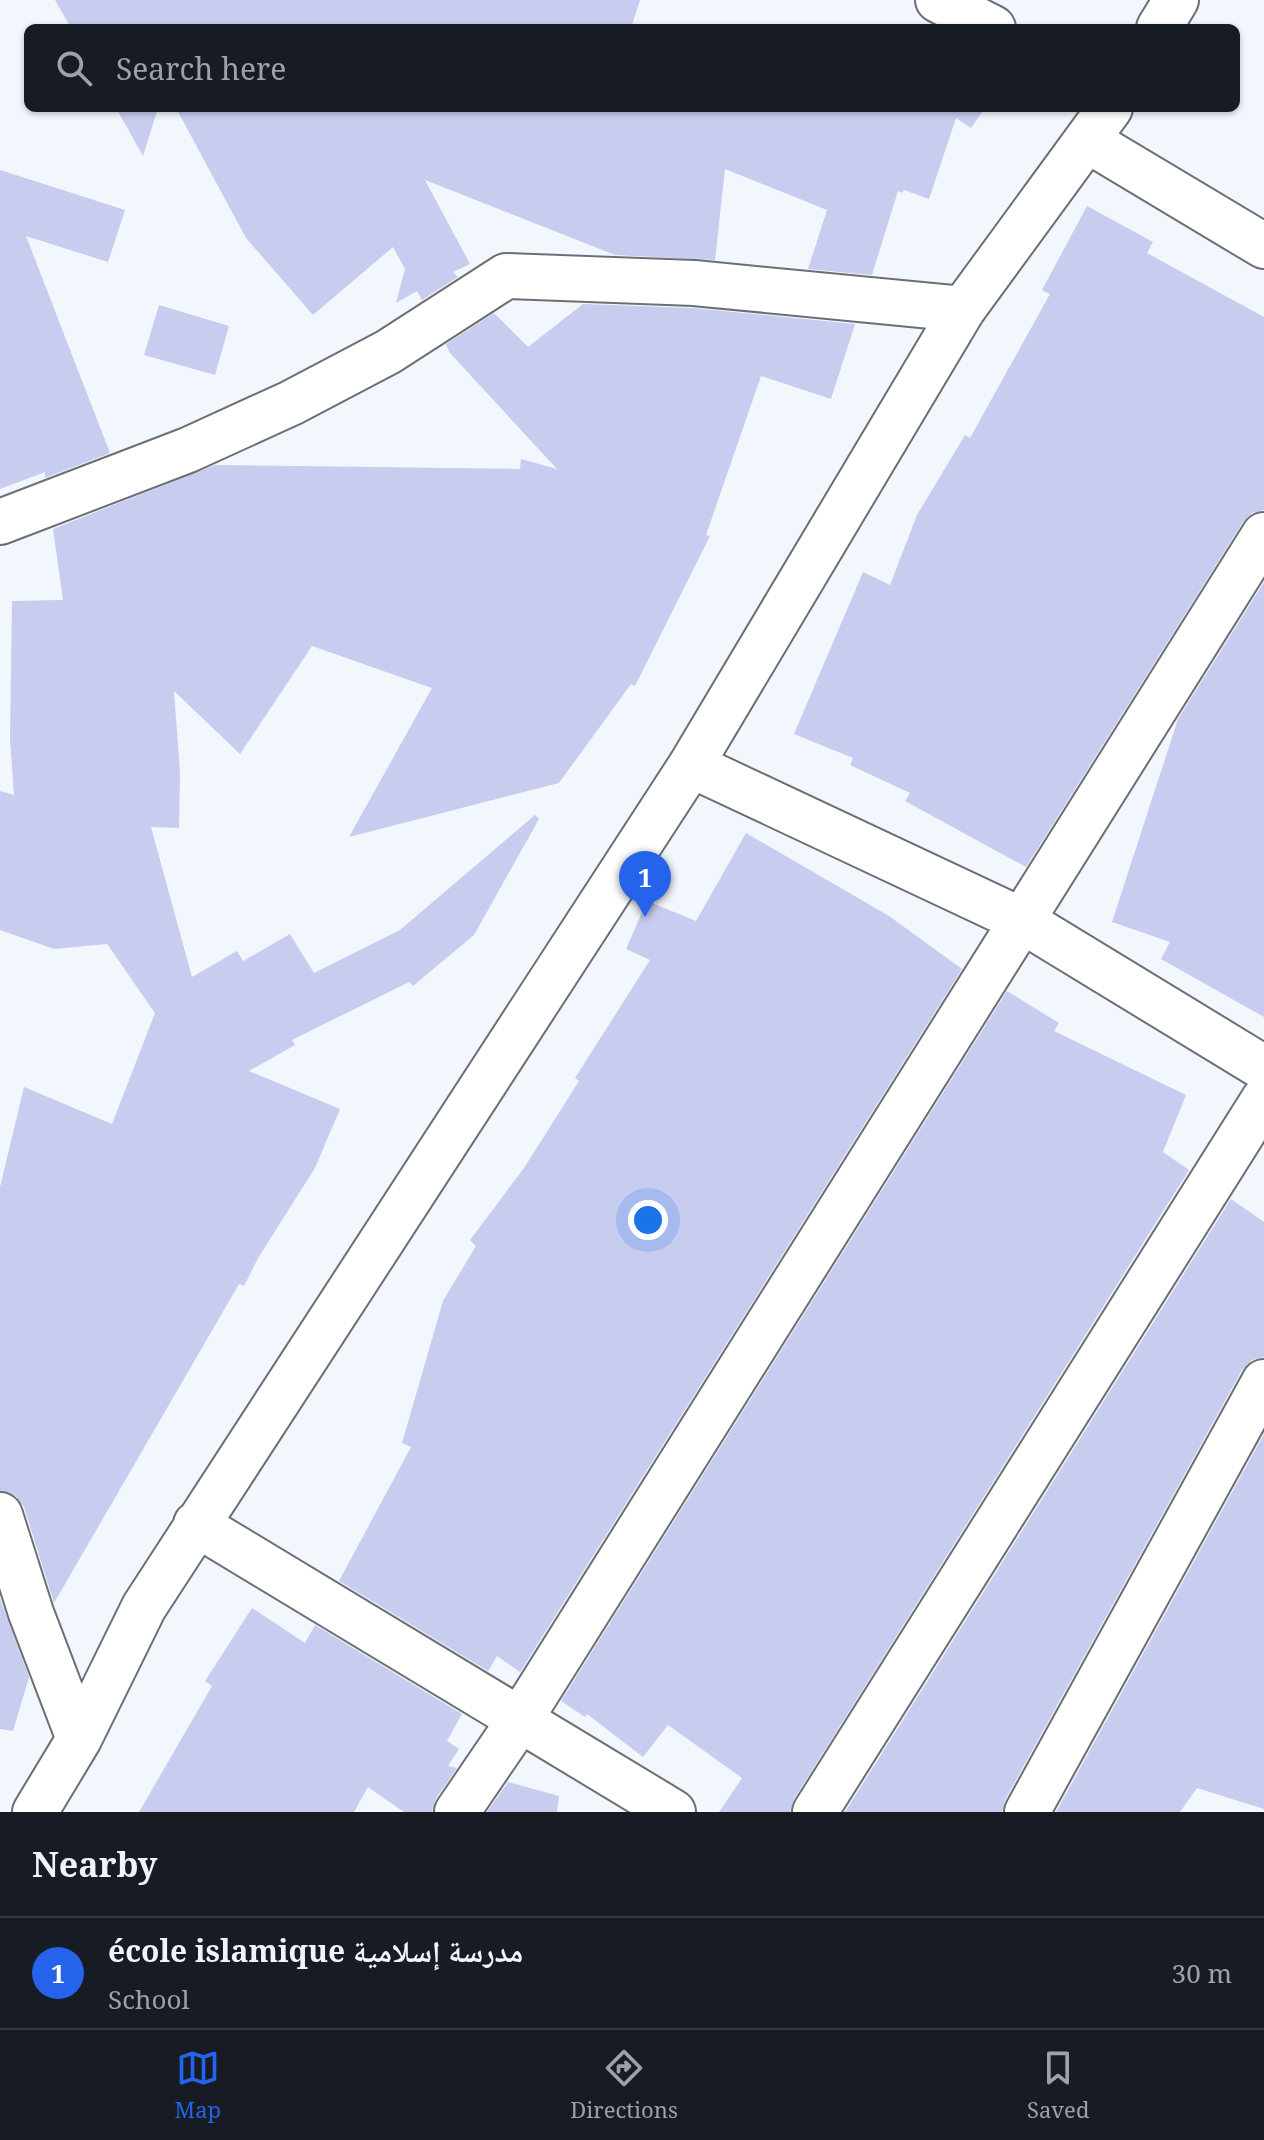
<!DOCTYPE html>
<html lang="en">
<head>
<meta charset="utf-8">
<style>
  :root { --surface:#171b24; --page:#242831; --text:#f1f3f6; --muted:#9ea1a6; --line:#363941; --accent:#2563eb }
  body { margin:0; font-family:"Noto Serif","Noto Naskh Arabic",serif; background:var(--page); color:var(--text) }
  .you { position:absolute; left:648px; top:1220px; width:28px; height:28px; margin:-20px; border:6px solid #fff; border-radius:50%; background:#1a73e8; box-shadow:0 0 0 12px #1a73e833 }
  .badge { display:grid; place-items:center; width:52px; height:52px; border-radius:50%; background:var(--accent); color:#fff; font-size:26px; font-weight:700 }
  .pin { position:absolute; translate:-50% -66px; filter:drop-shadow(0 2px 4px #0008) }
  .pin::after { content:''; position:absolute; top:42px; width:28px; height:24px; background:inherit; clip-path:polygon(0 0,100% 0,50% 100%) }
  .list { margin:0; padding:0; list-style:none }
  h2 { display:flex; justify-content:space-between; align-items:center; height:104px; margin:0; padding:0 32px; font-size:34px }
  h2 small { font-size:26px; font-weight:400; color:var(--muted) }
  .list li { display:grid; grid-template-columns:52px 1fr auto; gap:24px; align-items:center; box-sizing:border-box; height:112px; padding:0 32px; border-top:2px solid var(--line) }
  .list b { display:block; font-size:30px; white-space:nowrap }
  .list p { margin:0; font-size:26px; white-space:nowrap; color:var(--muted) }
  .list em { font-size:26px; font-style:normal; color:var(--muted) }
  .icon { flex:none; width:44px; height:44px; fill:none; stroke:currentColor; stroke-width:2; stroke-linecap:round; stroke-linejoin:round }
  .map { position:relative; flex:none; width:1264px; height:1812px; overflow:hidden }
  .search { position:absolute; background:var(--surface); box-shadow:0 2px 6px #0004; left:24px; right:24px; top:24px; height:88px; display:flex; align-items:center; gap:20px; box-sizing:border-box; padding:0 28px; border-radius:12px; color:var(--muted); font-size:30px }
  .sheet { height:216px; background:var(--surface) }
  nav { display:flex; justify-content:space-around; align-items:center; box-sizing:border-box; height:112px; border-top:2px solid var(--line); background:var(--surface); font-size:22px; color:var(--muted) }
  nav a { display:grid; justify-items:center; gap:4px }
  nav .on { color:var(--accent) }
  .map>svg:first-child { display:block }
  .building { fill:#c8ccef }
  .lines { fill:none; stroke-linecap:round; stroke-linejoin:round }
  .minor-casing { stroke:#6b6f74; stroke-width:48 }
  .minor { stroke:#fff; stroke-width:44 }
</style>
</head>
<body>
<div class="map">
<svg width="1264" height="1812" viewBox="0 0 1264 1812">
  <rect width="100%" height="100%" fill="#f2f7fd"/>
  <path class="building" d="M55,0h585l-9,28h-560z
    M116,108h42l-15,48z
    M176,108h809l-14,20 -15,-10 -27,81 -25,-9 -2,3 -4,-2 -26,84 -64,-6 19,-59 -102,-41 -10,91 -100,-5 -190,-75 45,84 -17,8 5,5 -36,23 -5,-9 -21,12 9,-34 -12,-22 -80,68 -67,-77z
    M0,170l125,40 -17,52 -82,-26 84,217 -65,25v-6l-45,17z
    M1087,206l66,36 -6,11 117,64v193l-12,3 -9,9 -217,345 -121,-66 5,-8 -60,-28 3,-7 -59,-24 69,-162 27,13 27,-70 48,-80 5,3 80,-144 -8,-4z
    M583,304l109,4 163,16 -24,75 -70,-23 -55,159 4,1 -75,150 -4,-2 -72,99 -210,54 83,-149 -120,-42 -72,108 -66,-63 6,81 -1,56 -28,-1 41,150 45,-26 6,10 47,-27 24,39 86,-43 135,-115 4,4 -65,116 -61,51 -4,-4 -117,58 3,5 -46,26 91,38 -25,59 -57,90 -14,28 -5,-2 -185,319 -30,-96 -8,-11 -16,-5v-304l24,-100 88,37 43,-111 -48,-69 -53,5 -54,-19v-139l14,4 -4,-55 2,-139 51,-1 -10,-71 162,-64 305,4 1,-10 36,10 -107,-116 -4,-9 48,-31 34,34z
    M159,305l70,21 -14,49 -71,-20z
    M1264,582v435l-103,-58 9,-17 -58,-20 66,-203z
    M746,833l143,83 73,53 -442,703 -23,-16 -9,15 -149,-90 72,-134 -9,-4 41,-142 33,-55 -6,-6 54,-72 55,-87 -4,-3 75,-118 -24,-11 21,-48 49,20z
    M1007,991l52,32 -5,8 132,64 -23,57 26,18 -395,629 -4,13h-71l23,-34 -74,-53 -25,32 -56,-43 -2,3 -24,-16z
    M1231,1199l33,23v135l-12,3 -10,10 -237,430 -3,12h-157z
    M1264,1434v375l-67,-21 -17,24h-124z
    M0,1598l29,79 -16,54 -13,-2z
    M252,1608l53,35 10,-18 147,89 -15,27 12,8 -11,17 9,2 -21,30 -4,14h-28l-36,-25 -14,25h-215l73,-126 -7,-5z
    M508,1782l51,14 -2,16h-70z"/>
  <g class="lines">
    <g class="minor-casing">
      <path id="minor" d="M938,0l55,28
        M1159,28l17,-28
        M1087,140l177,106
        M0,522l188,-72 103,-47 97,-51 118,-76 188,7 269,26
        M691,765l330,155 243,148
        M0,1515l31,98 48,126
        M196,1524l477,288
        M35,1812l44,-73 65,-132 547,-842 272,-456 147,-201
        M457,1812l62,-91 745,-1186
        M815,1812l449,-713
        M1027,1812l237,-430"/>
    </g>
    <use href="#minor" class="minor"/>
  </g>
</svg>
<div class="you"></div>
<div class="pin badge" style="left:645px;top:917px">1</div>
<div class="search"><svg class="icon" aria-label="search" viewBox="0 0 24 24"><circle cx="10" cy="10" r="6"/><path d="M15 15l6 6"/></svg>Search here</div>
</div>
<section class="sheet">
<h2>Nearby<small></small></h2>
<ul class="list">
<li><span class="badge">1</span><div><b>école islamique مدرسة إسلامية</b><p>School</p></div><em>30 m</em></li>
</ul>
</section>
<nav>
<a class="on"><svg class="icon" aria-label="map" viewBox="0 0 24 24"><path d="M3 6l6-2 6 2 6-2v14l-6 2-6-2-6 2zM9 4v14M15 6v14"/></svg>Map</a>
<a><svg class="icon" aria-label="directions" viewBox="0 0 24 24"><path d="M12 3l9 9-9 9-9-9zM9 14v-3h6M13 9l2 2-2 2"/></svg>Directions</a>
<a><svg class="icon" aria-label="saved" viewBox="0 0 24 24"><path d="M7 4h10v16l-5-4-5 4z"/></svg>Saved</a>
</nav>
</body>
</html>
